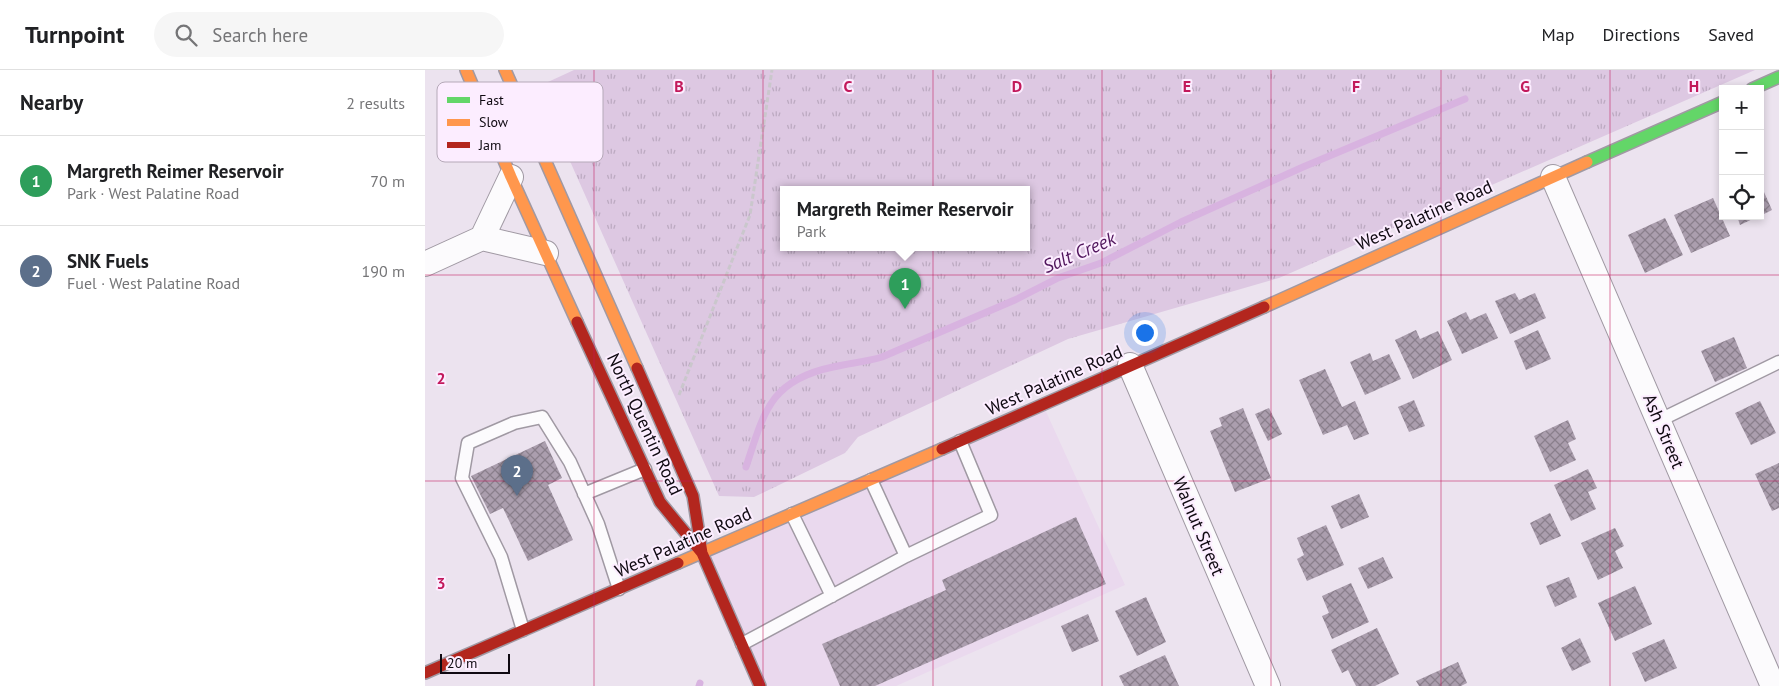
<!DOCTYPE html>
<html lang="en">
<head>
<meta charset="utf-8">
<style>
  :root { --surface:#fff; --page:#f6f6f6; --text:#202124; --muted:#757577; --line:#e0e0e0; --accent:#b45309 }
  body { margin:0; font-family:"PT Sans",sans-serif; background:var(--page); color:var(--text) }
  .controls { position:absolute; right:15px; top:15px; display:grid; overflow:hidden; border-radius:0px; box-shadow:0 2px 8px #0003 }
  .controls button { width:45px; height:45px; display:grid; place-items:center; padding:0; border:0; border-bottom:1px solid var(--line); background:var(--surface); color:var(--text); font:25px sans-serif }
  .scale { position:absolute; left:15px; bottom:12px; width:70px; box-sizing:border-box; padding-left:5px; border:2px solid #0f0911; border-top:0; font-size:14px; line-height:18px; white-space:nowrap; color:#0f0911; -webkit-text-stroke:4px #fcedff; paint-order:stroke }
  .you { position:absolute; left:719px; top:262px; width:18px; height:18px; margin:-12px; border:4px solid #fff; border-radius:50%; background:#1a73e8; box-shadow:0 0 0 8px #1a73e833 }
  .badge { display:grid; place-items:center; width:32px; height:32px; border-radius:50%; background:var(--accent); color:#fff; font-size:16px; font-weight:700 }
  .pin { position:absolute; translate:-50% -41px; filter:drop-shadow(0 1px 2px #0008) }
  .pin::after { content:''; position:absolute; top:26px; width:18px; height:15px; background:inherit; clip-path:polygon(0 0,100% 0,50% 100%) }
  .popup { position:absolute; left:355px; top:116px; width:250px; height:65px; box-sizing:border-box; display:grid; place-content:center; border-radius:0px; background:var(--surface); filter:drop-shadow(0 1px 4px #0005); font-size:16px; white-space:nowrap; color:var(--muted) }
  .popup b { font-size:19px; color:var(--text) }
  .popup::after { content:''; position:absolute; left:50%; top:100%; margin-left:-10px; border:10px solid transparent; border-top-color:var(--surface) }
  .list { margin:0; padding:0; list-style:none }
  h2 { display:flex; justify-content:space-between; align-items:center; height:65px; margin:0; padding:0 20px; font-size:21px }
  h2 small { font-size:16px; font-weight:400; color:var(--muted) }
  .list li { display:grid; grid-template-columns:32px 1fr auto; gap:15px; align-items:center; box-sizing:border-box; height:90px; padding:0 20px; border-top:1px solid var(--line) }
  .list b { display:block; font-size:19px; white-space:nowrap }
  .list p { margin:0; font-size:16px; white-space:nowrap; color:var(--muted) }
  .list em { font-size:16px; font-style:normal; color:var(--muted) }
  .icon { flex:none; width:28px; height:28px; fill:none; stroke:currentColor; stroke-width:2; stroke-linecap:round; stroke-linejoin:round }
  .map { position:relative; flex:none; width:1354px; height:616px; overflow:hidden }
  header { display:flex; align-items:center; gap:30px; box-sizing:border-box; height:70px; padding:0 25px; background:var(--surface); border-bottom:1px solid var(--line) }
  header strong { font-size:24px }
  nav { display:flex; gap:28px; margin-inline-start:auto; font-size:18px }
  .search { width:350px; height:45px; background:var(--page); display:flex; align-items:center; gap:12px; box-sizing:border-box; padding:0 18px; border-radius:28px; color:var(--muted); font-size:19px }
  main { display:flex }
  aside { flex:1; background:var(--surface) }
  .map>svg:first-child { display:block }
  .built { fill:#ead9ee }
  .grass { fill:url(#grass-tufts); fill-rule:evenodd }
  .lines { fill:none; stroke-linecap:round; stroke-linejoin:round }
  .stream { stroke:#d8b3e0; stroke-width:7 }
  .building { fill:url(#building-cross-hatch) }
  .lane-casing { stroke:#a099a3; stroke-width:15 }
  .street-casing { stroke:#a099a3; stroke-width:26 }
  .fast-casing { stroke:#a099a3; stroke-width:14 }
  .slow-casing { stroke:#a099a3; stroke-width:14 }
  .jam-casing { stroke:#a099a3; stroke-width:14 }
  .path { stroke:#cac7cc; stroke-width:3; stroke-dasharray:5 2.5; stroke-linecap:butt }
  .lane { stroke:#fcfbfd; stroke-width:12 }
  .street { stroke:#fcfbfd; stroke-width:24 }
  .fast { stroke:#63d668; stroke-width:11 }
  .slow { stroke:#ff974d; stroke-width:11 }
  .jam { stroke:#b3261e; stroke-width:11 }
  .grid { fill:none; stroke:#c2185b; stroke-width:1; stroke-opacity:0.55 }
  .labels { text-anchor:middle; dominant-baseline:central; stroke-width:4; stroke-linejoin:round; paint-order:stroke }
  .street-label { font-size:18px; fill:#0f0911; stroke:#fcedff }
  .water-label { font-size:19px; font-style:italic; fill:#51165d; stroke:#fcedff }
  .key { fill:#fcedff; stroke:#b5a9b8; stroke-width:1 }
  .key-label { font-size:14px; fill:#0f0911 }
  .grid-label { font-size:16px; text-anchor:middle; font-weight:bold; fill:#c2185b; stroke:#fcedff; stroke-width:4; stroke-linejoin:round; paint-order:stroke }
</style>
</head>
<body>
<header>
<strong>Turnpoint</strong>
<div class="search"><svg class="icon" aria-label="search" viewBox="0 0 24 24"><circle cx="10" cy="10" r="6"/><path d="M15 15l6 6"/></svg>Search here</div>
<nav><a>Map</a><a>Directions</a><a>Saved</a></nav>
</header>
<main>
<aside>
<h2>Nearby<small>2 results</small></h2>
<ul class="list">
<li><span class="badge" style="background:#2e9e5b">1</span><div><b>Margreth Reimer Reservoir</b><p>Park · West Palatine Road</p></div><em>70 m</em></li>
<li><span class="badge" style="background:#5c6f8a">2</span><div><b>SNK Fuels</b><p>Fuel · West Palatine Road</p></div><em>190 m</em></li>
</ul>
</aside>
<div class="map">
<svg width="1354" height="616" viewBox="0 0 1354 616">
  <defs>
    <pattern id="grass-tufts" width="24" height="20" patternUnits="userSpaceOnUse" patternTransform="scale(1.25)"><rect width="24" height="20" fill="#ddc8e2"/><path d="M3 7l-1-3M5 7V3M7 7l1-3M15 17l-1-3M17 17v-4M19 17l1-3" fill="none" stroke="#bcaac1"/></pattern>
    <pattern id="building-cross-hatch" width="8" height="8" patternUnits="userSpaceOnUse" patternTransform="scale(1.25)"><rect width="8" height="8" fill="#ab9eae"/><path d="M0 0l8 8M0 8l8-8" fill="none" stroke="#8a7f8c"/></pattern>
  </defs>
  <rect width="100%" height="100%" fill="#ece3ef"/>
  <path class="built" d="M618,335l82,180 -229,101h-136l-58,-133z"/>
  <path class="grass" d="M149,0h1181l-476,208 -211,61 -210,98 -13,16 -91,44 -35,-1 -182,-409zM359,120h242v58h-242z"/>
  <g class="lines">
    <path class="stream" d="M321,397c18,-55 24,-87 87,-100 16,-4 33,-5 49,-10l135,-58 41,-21 43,-15 80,-41 122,-55 162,-68
      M274,616l1,-3"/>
  </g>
  <path class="building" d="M1335,113l12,27 -12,6z
    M1288,128l17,38 -39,17 -17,-38z
    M1312,146h22l-19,9z
    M1240,148l18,37 -38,18 -17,-38z
    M1090,223l4,7 16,-7 11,25 -36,16 -15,-33z
    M1041,242l4,8 16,-7 12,25 -36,16 -15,-33z
    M991,260l4,9 18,-8 14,29 -39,19 -18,-39z
    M1113,260l13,29 -25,11 -12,-29z
    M1309,267l13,31 -32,14 -14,-31z
    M945,283l3,8 16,-7 12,25 -36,16 -15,-33z
    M900,299l17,38 13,-6 14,33 -15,6 -7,-15 -24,10 -24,-55z
    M989,330l11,26 -16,6 -11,-25z
    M1335,331l16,32 -25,12 -16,-32z
    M818,338l28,70 -36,14 -25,-61 12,-5 -3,-8z
    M844,338l13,26 -14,7 -13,-27z
    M1143,350l8,19 -8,4 8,17 -26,12 -16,-36z
    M120,371l17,37 -14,7 25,55 -45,21 -25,-53 -13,6 -19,-38z
    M1354,393v45l-7,3 -17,-37z
    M1163,399l9,19 -9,4 8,17 -25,12 -17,-36z
    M934,424l10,23 -28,12 -10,-23z
    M1125,443l11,23 -21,9 -10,-22z
    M651,447l30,67 -231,102h-35l-18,-42 124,-54 -4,-10z
    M901,455l18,40 -37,16 -10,-22 7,-4 -7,-17z
    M1190,458l9,18 -9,5 8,17 -25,12 -17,-37z
    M958,487l10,21 -25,11 -10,-21z
    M1144,507l8,20 -22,10 -9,-21z
    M926,513l18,39 -37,17 -10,-23 7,-3 -7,-17z
    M1210,516l17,38 -37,17 -17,-38z
    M721,527l20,45 -29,14 -22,-45z
    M663,544l11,27 -27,11 -11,-26z
    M952,558l22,46 -24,12h-19l-8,-16 -6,3 -11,-23z
    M1155,568l11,24 -19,9 -11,-23z
    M1239,569l13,29 -32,14 -13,-29z
    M740,585l14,31h-55l-5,-10z
    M1033,592l9,21 -6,3h-42l-3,-5z"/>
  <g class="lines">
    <g class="lane-casing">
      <path id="lane" d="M1235,350l119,-58
        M159,424l61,-25
        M367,444l40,82
        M481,486l85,-41 -31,-74
        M98,560l-22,-73 -39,-79 6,-35 46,-20 28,-6 28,45 28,62 21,65
        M317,574l164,-88 -35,-76"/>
    </g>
    <g class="street-casing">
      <path id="street" d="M1128,107l220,509
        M57,168l29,-61
        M0,194l57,-26 64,15
        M705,295l138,321"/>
    </g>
    <g class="fast-casing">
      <path id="fast" d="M1327,19l27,-12
        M1162,92l136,-60"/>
    </g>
    <g class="slow-casing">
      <path id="slow" d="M41,0l45,107 66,145
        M80,0l132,298
        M839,237l323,-145
        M253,493l264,-114"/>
    </g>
    <g class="jam-casing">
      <path id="jam" d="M152,252l83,180 42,51
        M212,298l56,128 9,57 58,133
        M517,379l322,-142
        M0,603l253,-110"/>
    </g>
    <path class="path" d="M254,325l71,-180 22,-145"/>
    <use href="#lane" class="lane"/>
    <use href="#street" class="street"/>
    <use href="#fast" class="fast"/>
    <use href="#slow" class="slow"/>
    <use href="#jam" class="jam"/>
  </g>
  <path class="grid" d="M169,0v616M338,0v616M508,0v616M677,0v616M846,0v616M1016,0v616M1185,0v616M0,205h1354M0,411h1354"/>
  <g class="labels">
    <g class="street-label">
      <text transform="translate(999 145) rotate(-24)">West Palatine Road</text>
      <text transform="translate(629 310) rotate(-24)">West Palatine Road</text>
      <text transform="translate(220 354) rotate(65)">North Quentin Road</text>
      <text transform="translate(1239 361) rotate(67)">Ash Street</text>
      <text transform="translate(774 456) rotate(67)">Walnut Street</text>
      <text transform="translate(258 472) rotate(-24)">West Palatine Road</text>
    </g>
    <g class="water-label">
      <text transform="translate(654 182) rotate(-23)">Salt Creek</text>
    </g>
  </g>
  <rect x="12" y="12" width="166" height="80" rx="8" class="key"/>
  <rect x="22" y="27" width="23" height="6" fill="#63d668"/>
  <rect x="22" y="49" width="23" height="7" fill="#ff974d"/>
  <rect x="22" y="72" width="23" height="6" fill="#b3261e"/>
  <g class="key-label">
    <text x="54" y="35">Fast</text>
    <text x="54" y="57">Slow</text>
    <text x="54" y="80">Jam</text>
  </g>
  <g class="grid-label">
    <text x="254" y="22">B</text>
    <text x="423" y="22">C</text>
    <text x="592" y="22">D</text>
    <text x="762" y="22">E</text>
    <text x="931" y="22">F</text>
    <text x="1100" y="22">G</text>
    <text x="1269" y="22">H</text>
    <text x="16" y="314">2</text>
    <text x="16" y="519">3</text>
  </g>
</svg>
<div class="controls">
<button>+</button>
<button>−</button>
<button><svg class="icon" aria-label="locate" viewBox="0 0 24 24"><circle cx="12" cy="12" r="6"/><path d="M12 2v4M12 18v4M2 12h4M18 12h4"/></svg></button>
</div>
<div class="scale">20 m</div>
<div class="you"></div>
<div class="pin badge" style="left:480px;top:239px;background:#2e9e5b">1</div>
<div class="popup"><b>Margreth Reimer Reservoir</b>Park</div>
<div class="pin badge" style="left:92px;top:426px;background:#5c6f8a">2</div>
</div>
</main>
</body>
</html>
